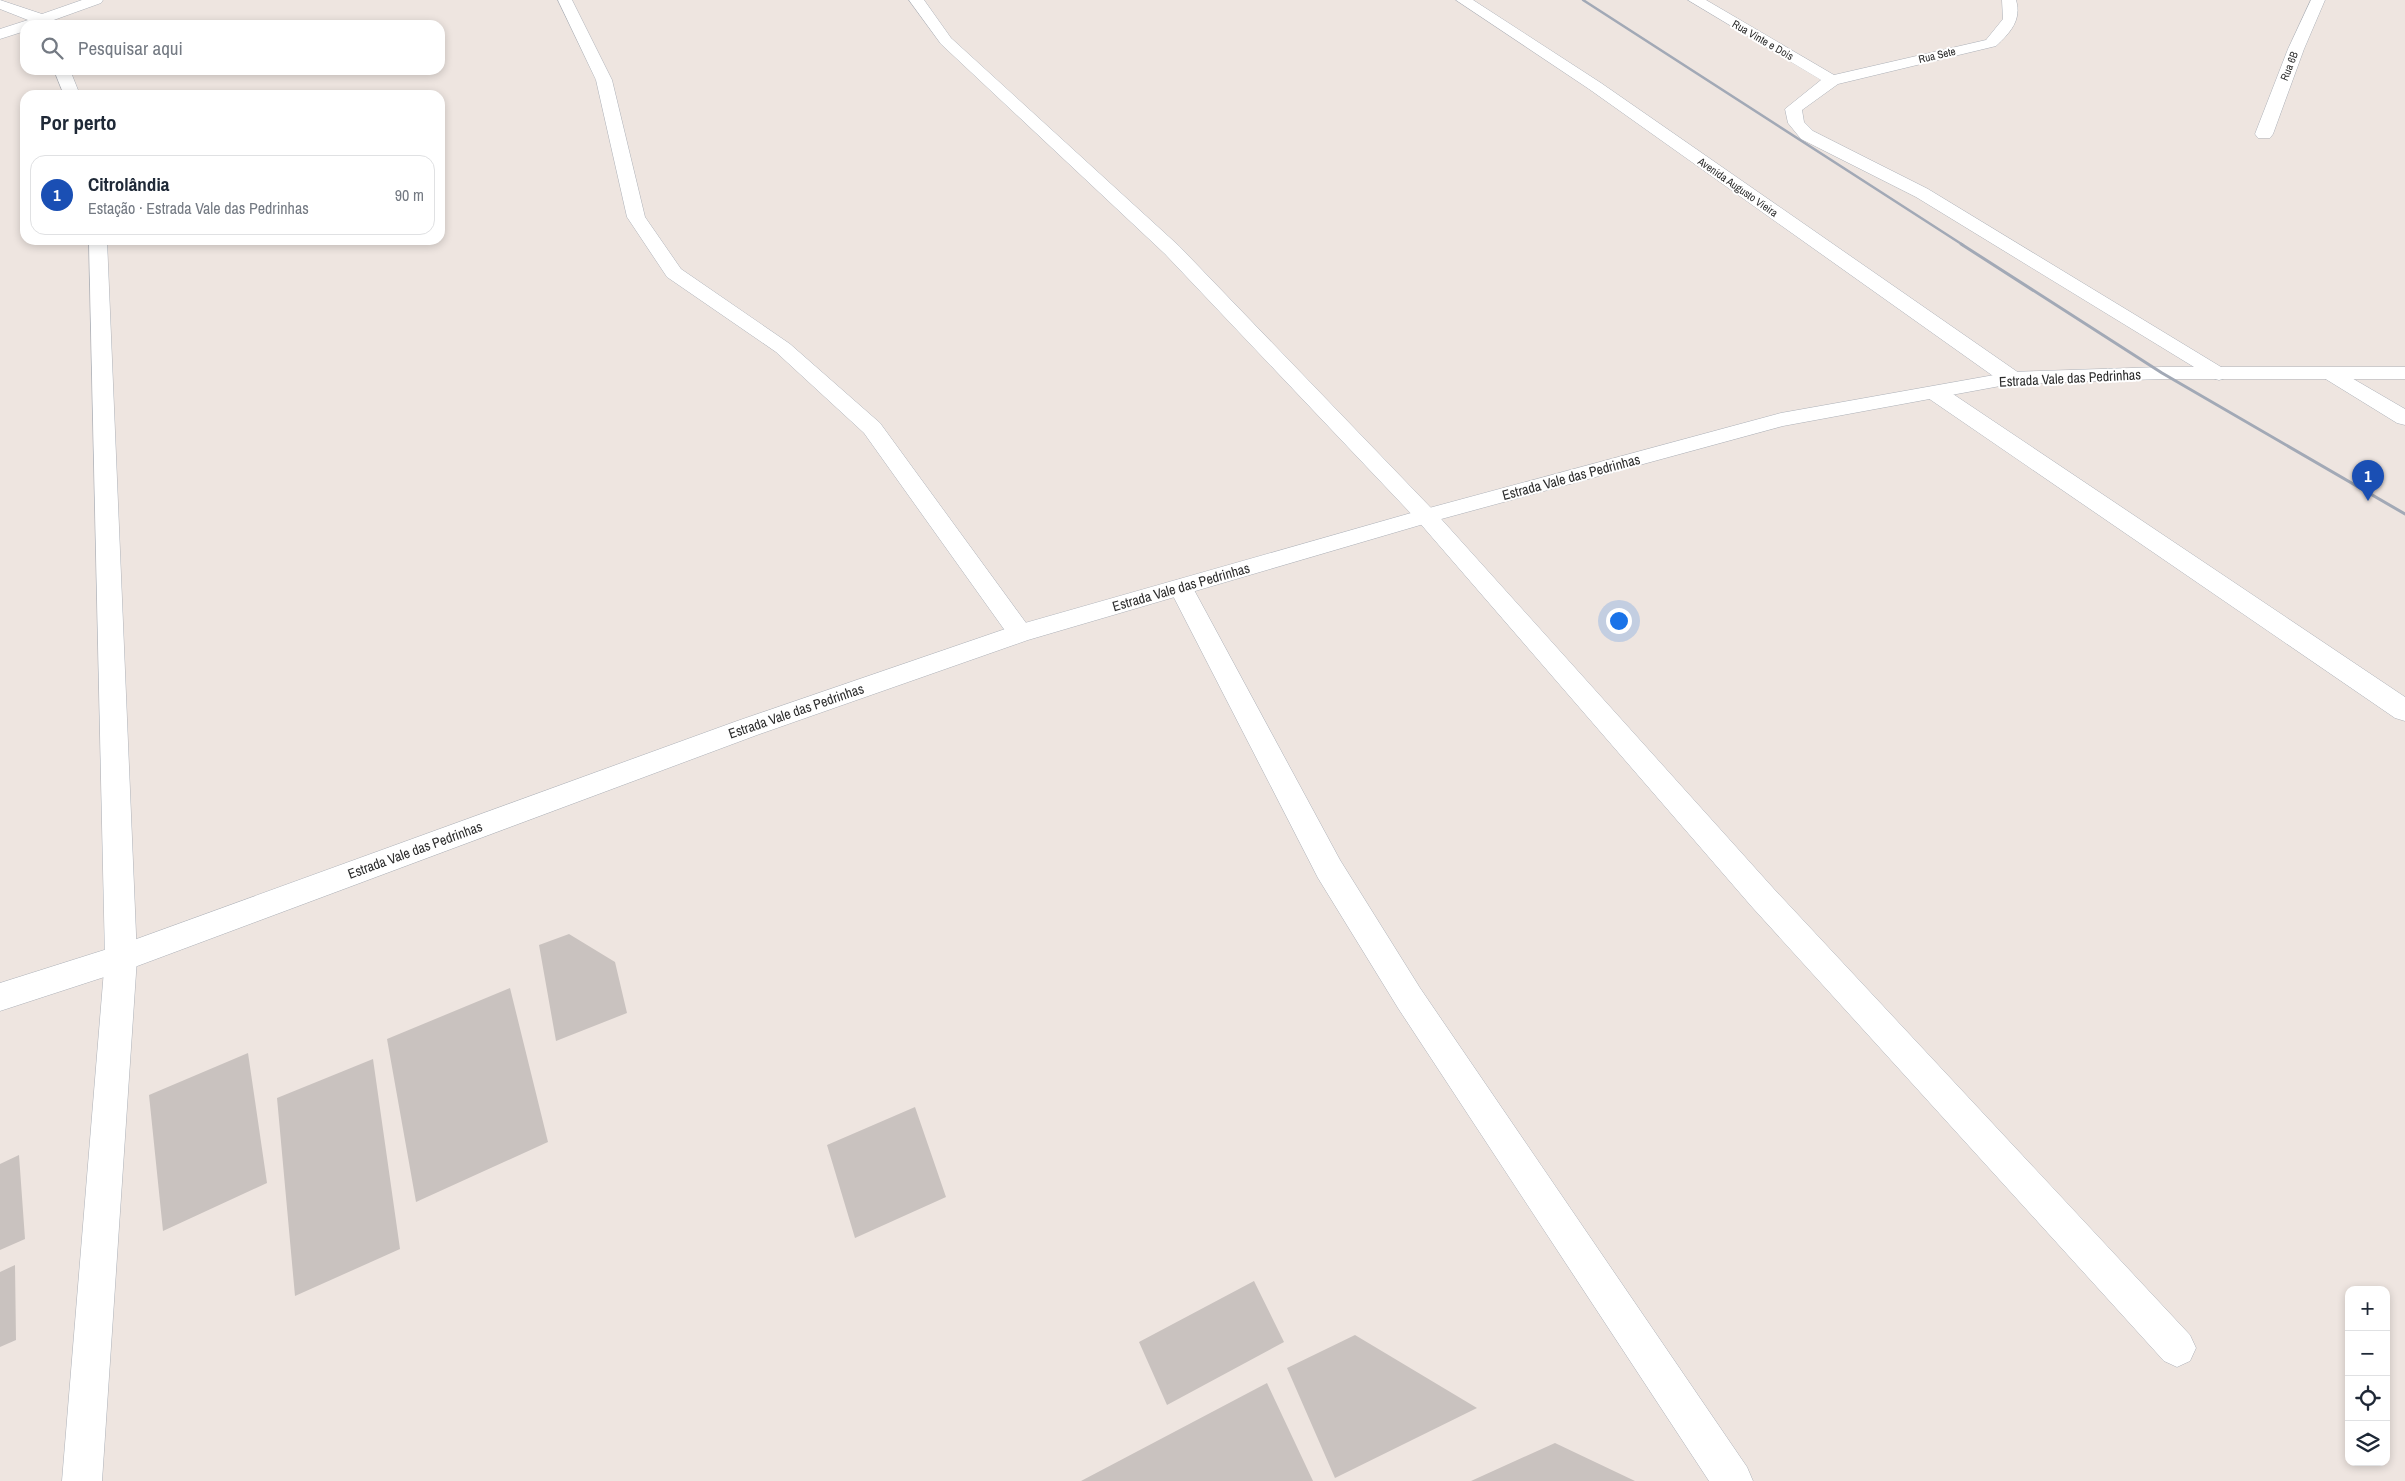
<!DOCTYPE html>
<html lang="pt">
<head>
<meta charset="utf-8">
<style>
  :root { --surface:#fff; --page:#f6f6f7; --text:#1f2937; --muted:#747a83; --line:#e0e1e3; --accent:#ea580c }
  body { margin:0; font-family:"Archivo Narrow",sans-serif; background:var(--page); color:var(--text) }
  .controls { position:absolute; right:15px; bottom:15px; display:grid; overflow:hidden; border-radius:10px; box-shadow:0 2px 8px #0003 }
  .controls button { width:45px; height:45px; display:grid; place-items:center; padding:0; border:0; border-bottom:1px solid var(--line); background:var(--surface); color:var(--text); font:25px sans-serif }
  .you { position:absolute; left:1618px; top:620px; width:18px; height:18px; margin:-12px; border:4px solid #fff; border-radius:50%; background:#1a73e8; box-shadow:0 0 0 8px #1a73e833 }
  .badge { display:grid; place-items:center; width:32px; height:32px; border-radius:50%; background:var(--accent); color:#fff; font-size:16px; font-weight:700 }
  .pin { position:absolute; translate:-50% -41px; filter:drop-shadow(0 1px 2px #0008) }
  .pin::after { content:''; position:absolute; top:26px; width:18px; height:15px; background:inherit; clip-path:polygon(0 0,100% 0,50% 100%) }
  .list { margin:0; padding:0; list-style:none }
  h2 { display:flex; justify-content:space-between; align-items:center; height:65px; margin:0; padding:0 20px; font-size:21px }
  h2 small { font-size:16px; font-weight:400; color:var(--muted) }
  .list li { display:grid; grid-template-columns:32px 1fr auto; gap:15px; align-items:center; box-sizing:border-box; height:80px; margin:0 10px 10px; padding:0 10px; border:1px solid var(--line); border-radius:15px }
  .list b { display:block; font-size:19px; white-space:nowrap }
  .list p { margin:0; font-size:16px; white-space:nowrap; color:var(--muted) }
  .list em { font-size:16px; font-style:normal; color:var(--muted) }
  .icon { flex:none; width:28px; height:28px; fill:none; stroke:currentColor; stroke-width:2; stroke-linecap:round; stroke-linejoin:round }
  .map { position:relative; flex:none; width:2405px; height:1481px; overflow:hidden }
  .search { position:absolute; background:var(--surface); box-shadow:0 2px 8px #0003; left:20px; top:20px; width:425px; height:55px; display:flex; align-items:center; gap:12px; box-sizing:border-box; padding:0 18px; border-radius:15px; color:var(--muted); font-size:19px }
  .panel { position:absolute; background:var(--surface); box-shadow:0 2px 8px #0003; left:20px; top:90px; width:425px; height:155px; border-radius:15px }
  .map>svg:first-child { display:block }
  .building { fill:#c9c2bf }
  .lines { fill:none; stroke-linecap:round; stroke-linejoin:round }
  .service-casing { stroke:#adb1b8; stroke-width:1 }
  .minor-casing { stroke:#adb1b8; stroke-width:1 }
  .tertiary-casing { stroke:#adb1b8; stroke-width:1 }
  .secondary-casing { stroke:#adb1b8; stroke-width:1 }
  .service { fill:#fff; fill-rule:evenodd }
  .minor { fill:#fff; fill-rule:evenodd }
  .tertiary { fill:#fff; fill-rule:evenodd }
  .secondary { fill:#fff; fill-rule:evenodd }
  .rail-far1 { stroke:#a2a9b6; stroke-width:2.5 }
  .rail { stroke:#a2a9b6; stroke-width:3 }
  .labels { text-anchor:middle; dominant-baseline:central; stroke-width:4; stroke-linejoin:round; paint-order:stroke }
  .far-street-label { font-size:11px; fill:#2d2d2d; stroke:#fff }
  .street-label { font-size:14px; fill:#2d2d2d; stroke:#fff }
</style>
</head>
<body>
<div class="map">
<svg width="2405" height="1481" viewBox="0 0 2405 1481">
  <rect width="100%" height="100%" fill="#eee5e0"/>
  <path class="building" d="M569,934l46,28 12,51 -71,28 -17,-96z
    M510,988l38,154 -132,60 -29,-163z
    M248,1053l19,130 -104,48 -14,-136z
    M373,1059l27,190 -105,47 -18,-198z
    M915,1107l31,90 -91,41 -28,-93z
    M19,1155l6,84 -25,11v-86z
    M15,1265l1,75 -16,7v-75z
    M1254,1281l30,61 -117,63 -28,-63z
    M1355,1335l122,73 -142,70 -48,-110z
    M1267,1383l46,98h-232z
    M1555,1443l80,38h-164z"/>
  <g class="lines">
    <g class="service-casing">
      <path id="service" d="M1181,579l9,3 3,6 147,272 80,128 327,479 6,14h-44l-311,-473 -80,-130 -149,-290 3,-6z"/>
    </g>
    <g class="minor-casing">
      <path id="minor" d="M0,0l42,14 40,-14h21l-2,3 -50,18 2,4h-28v6l-25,8v-10l28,-9 -28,-11z
        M558,0h14l40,80 33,137 36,52 109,75 90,79 149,204 4,6 -4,6 -9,3 -9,-3 -147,-206 -88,-81 -109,-75 -40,-60 -31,-137z
        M909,0h15l27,38 228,208 255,265 340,378 416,446 6,13 -6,13 -13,6 -13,-6 -412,-454 -334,-386 -253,-267 -224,-210z
        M1688,0h18l128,75 152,-35 17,-21 -1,-19h14c6,20 -6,33 -20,46l-158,38 -36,26 2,12 9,9 115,58 298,181 4,4 -4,4 -7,2 -7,-2 -296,-181 -115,-58 -13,-16 -3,-14 36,-29z
        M2311,0h14l-21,49 -31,85 -3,4h-12l-3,-4 33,-85z
        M54,70h16l10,25h-16z
        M89,240h18l30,718 -35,523h-40l43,-523z
        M2331,368l7,2 67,39v16l-8,-2 -73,-45 -4,-4 4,-4z
        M1936,387l8,1 461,309v24l-10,-3 -467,-320 -3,-5 3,-5z"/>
    </g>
    <g class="tertiary-casing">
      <path id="tertiary" d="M1456,0h17l128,83 418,290 3,5 -3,5 -8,1 -8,-1 -414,-294z"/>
    </g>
    <g class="secondary-casing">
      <path id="secondary" d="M2162,367h243v12h-243l-151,5 -228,42 -349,95 -406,119 -271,95 -625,233 -132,43v-28l120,-38 617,-224 274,-94 407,-116 363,-98 230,-41z"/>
    </g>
    <use href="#service" class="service"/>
    <use href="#minor" class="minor"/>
    <use href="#tertiary" class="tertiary"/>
    <use href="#secondary" class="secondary"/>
    <path class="rail-far1" d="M1583,0l380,245"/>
    <path class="rail" d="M1961,244l201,129 243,141"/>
  </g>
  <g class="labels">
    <g class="far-street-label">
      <text transform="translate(1763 40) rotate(30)">Rua Vinte e Dois</text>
      <text transform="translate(1937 55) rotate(-13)">Rua Sete</text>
      <text transform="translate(2289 66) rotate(-69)">Rua 6B</text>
      <text transform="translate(1738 187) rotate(35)">Avenida Augusto Vieira</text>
    </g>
    <g class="street-label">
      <text transform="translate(2070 378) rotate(-3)">Estrada Vale das Pedrinhas</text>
      <text transform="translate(1571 477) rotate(-15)">Estrada Vale das Pedrinhas</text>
      <text transform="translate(1181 587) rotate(-16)">Estrada Vale das Pedrinhas</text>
      <text transform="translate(796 711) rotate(-19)">Estrada Vale das Pedrinhas</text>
      <text transform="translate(415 850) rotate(-20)">Estrada Vale das Pedrinhas</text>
    </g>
  </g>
</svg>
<div class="controls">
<button>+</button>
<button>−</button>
<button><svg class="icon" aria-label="locate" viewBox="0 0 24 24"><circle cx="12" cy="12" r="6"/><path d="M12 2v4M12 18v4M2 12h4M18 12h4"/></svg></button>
<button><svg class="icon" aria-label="layers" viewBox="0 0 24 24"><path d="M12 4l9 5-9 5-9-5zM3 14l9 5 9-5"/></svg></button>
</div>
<div class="you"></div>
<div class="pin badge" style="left:2368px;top:501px;background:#1a4fb4">1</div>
<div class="search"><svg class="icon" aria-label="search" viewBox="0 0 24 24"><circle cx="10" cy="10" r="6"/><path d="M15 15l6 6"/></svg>Pesquisar aqui</div>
<section class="panel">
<h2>Por perto<small></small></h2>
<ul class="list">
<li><span class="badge" style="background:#1a4fb4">1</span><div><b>Citrolândia</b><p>Estação · Estrada Vale das Pedrinhas</p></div><em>90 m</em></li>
</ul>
</section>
</div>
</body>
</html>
